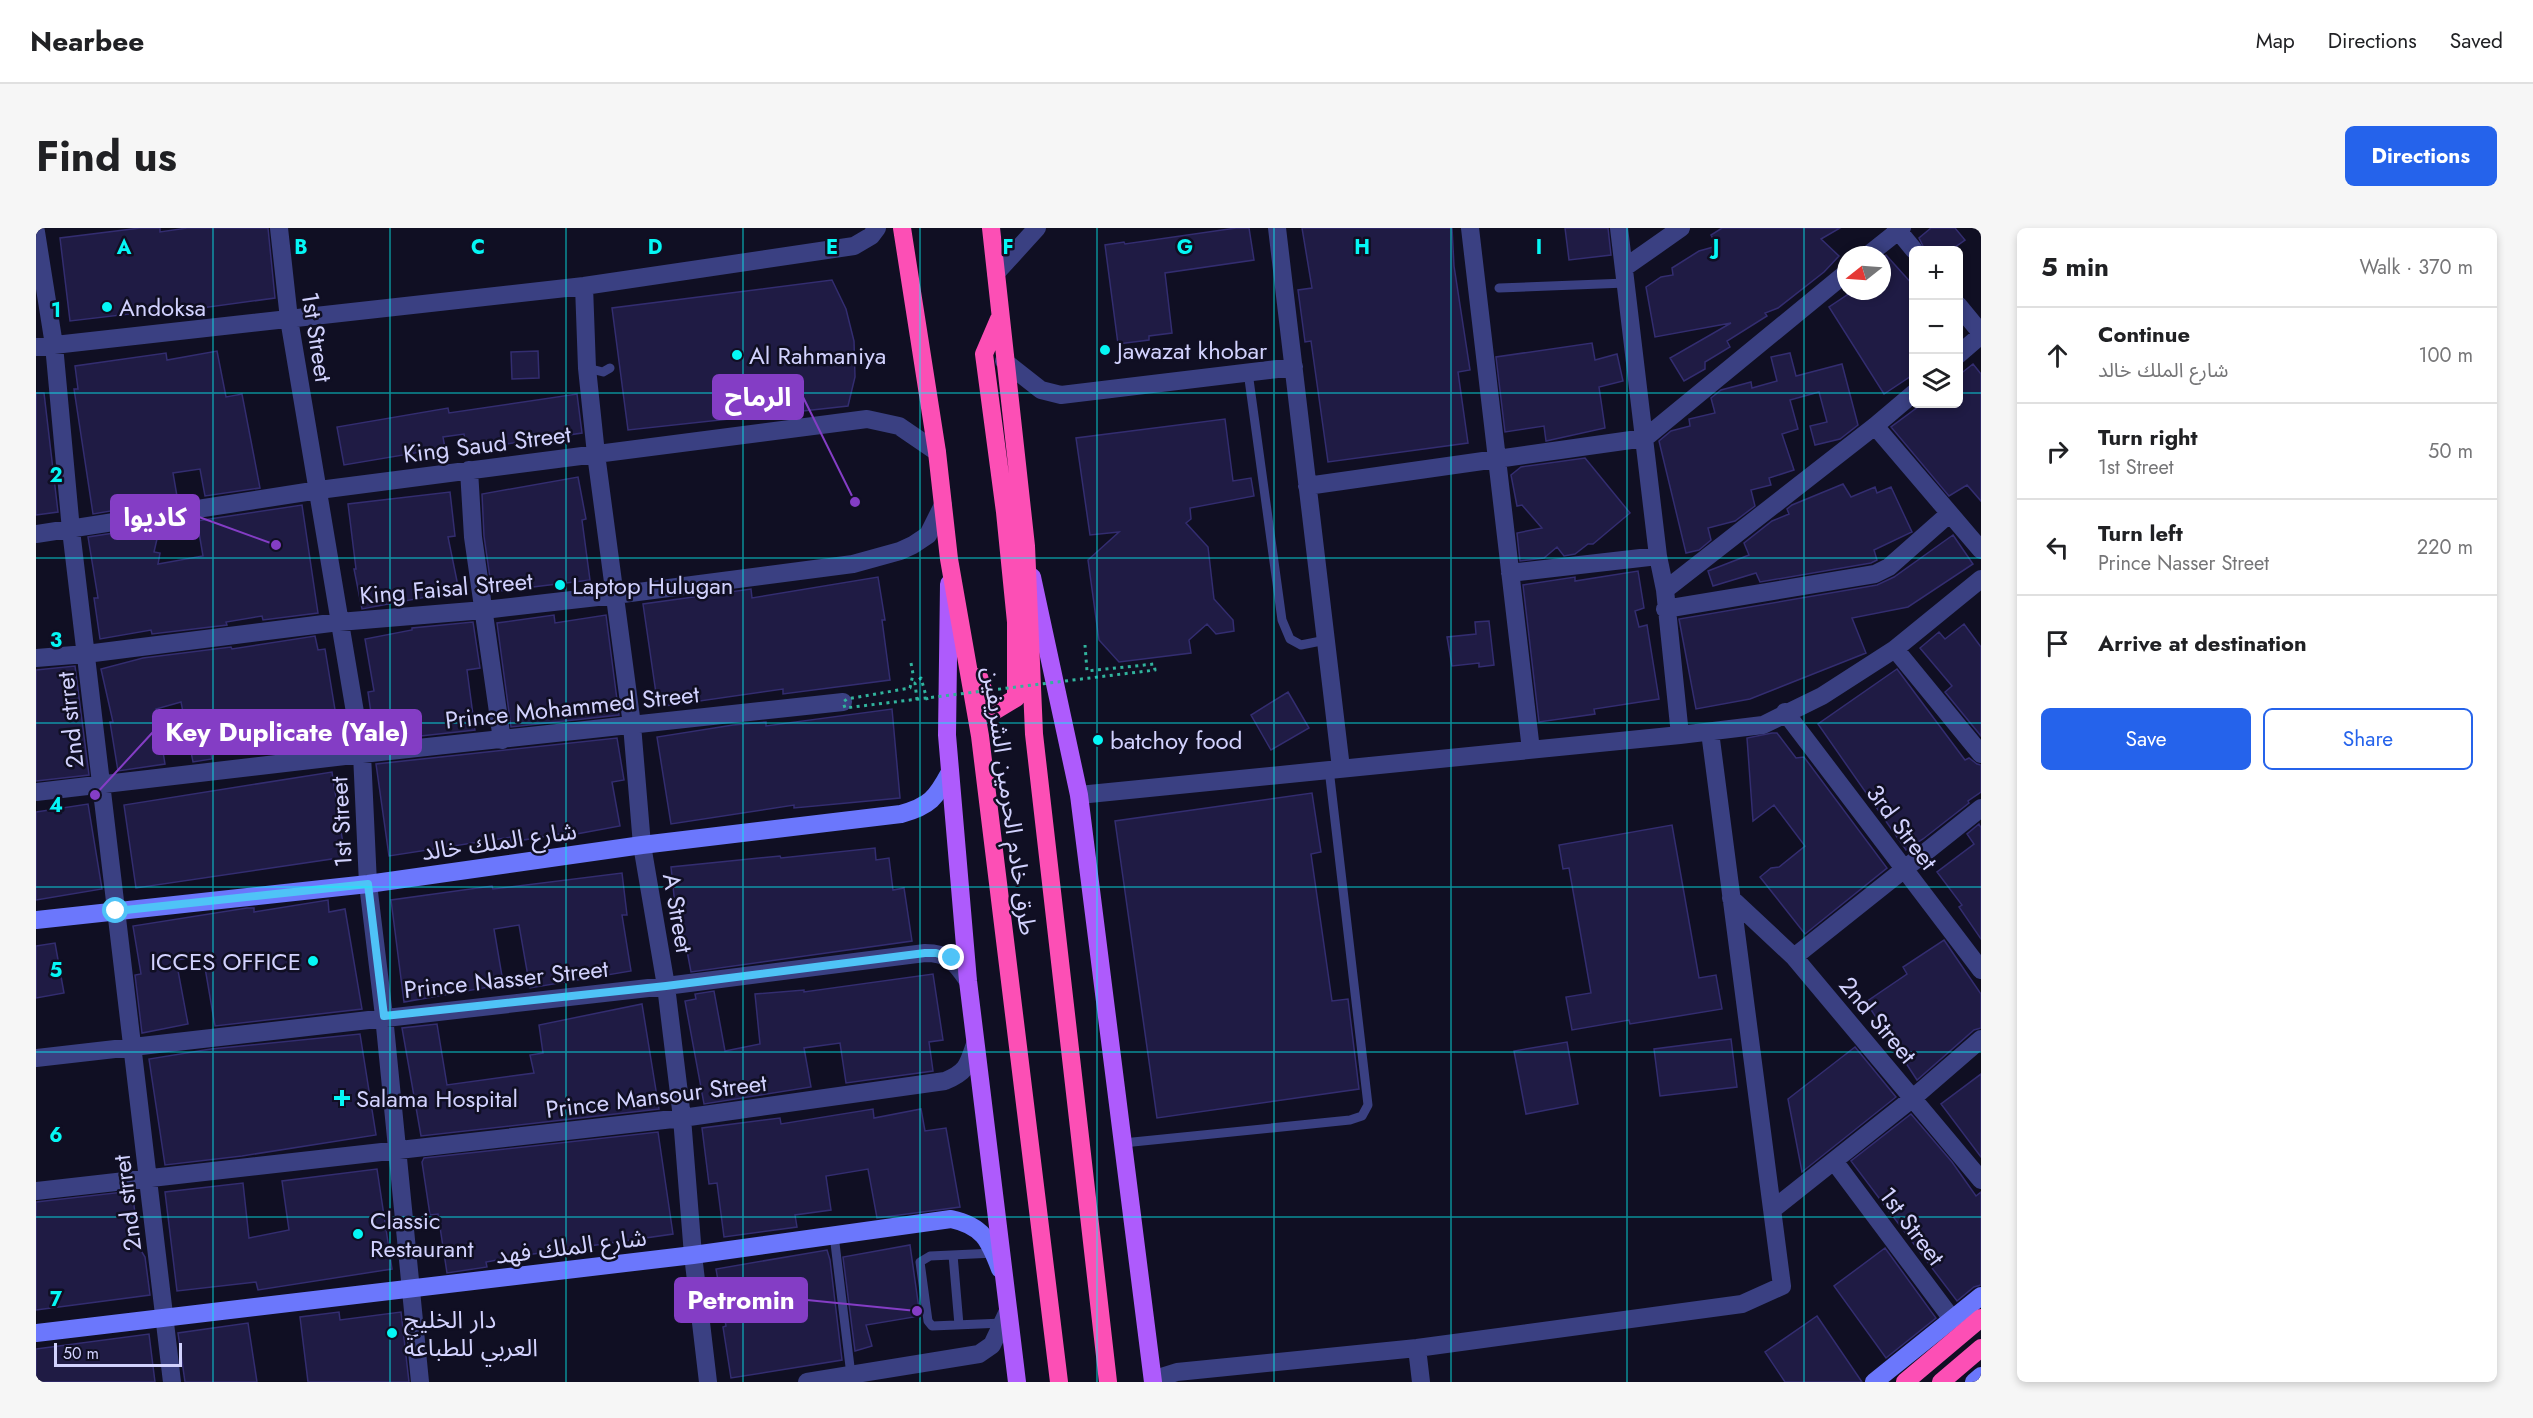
<!DOCTYPE html>
<html lang="en">
<head>
<meta charset="utf-8">
<style>
  :root { --surface:#fff; --page:#f6f6f6; --text:#202124; --muted:#757577; --line:#e0e0e0; --accent:#2563eb }
  body { margin:0; font-family:Jost,"Noto Sans Arabic",sans-serif; background:var(--page); color:var(--text) }
  .controls { position:absolute; right:18px; top:18px; display:grid; overflow:hidden; border-radius:9px; box-shadow:0 3px 9px #0003 }
  .controls button { width:54px; height:54px; display:grid; place-items:center; padding:0; border:0; border-bottom:2px solid var(--line); background:var(--surface); color:var(--text); font:30px sans-serif }
  .compass { position:absolute; left:1801px; top:18px; width:54px; height:54px; border-radius:50%; background:var(--surface); box-shadow:0 3px 9px #0003; rotate:253deg }
  .scale { position:absolute; left:18px; bottom:15px; width:128px; box-sizing:border-box; padding-left:6px; border:3px solid #d2d2fe; border-top:0; font-size:16px; line-height:21px; white-space:nowrap; color:#d2d2fe; -webkit-text-stroke:4px #100f23; paint-order:stroke }
  .stop { position:absolute; width:18px; height:18px; margin:-14px; border:4px solid #4fc3f7; border-radius:50%; background:#fff }
  .stop.end { background:#4fc3f7; border-color:#fff; box-shadow:0 2px 6px #0008 }
  .list { margin:0; padding:0; list-style:none }
  h2 { display:flex; justify-content:space-between; align-items:center; height:78px; margin:0; padding:0 24px; font-size:26px }
  h2 small { font-size:20px; font-weight:400; color:var(--muted) }
  .list li { display:grid; grid-template-columns:39px 1fr auto; gap:18px; align-items:center; box-sizing:border-box; height:96px; padding:0 24px; border-top:2px solid var(--line) }
  .list b { display:block; font-size:22px; white-space:nowrap }
  .list p { margin:0; font-size:20px; white-space:nowrap; color:var(--muted) }
  .list em { font-size:20px; font-style:normal; color:var(--muted) }
  .actions { display:flex; gap:12px; padding:18px 24px }
  .actions a { flex:1; padding:14px 0; border:2px solid var(--accent); border-radius:9px; text-align:center; font-size:21px; color:var(--accent) }
  .actions .main { background:var(--accent); color:#fff }
  .icon { flex:none; width:33px; height:33px; fill:none; stroke:currentColor; stroke-width:2; stroke-linecap:round; stroke-linejoin:round }
  .map { position:relative; flex:none; width:1945px; height:1154px; overflow:hidden; border-radius:9px }
  header { display:flex; align-items:center; gap:36px; box-sizing:border-box; height:84px; padding:0 30px; background:var(--surface); border-bottom:2px solid var(--line) }
  header strong { font-size:28px }
  nav { display:flex; gap:33px; margin-inline-start:auto; font-size:21px }
  .intro { display:flex; align-items:center; justify-content:space-between; box-sizing:border-box; height:144px; padding:0 36px }
  h1 { margin:0; font-size:42px }
  .button { padding:15px 27px; border-radius:9px; background:var(--accent); color:#fff; font-size:21px; font-weight:700 }
  main { display:flex; gap:36px; padding:0 36px }
  aside { flex:1; background:var(--surface); border-radius:9px; box-shadow:0 3px 9px #0003 }
  .map>svg:first-child { display:block }
  .building { fill:#1f1b44; stroke:#332d70; stroke-width:1.5 }
  .lines { fill:none; stroke-linecap:round; stroke-linejoin:round }
  .path { stroke:#31b39d; stroke-width:3; stroke-dasharray:3 4.5; stroke-linecap:butt }
  .lane { stroke:#3a4082; stroke-width:9 }
  .street { stroke:#3a4082; stroke-width:18 }
  .secondary { stroke:#6b77fc; stroke-width:18 }
  .primary { stroke:#ae5bfc; stroke-width:18 }
  .highway { stroke:#fc4fb5; stroke-width:18 }
  .path-bridge { stroke:#31b39d; stroke-width:3; stroke-dasharray:3 4.5; stroke-linecap:butt }
  .route { stroke:#4fc3f7; stroke-width:8 }
  .grid { fill:none; stroke:#05f7f5; stroke-width:1.5; stroke-opacity:0.55 }
  .poi-dot { fill:#05f7f5; stroke:#100f23; stroke-width:2 }
  .labels { text-anchor:middle; dominant-baseline:central; stroke-width:5; stroke-linejoin:round; paint-order:stroke }
  .poi-label { font-size:24px; fill:#d2d2fe; stroke:#100f23; text-anchor:start }
  .street-label { font-size:24px; fill:#d2d2fe; stroke:#100f23 }
  .grid-label { font-size:20px; text-anchor:middle; font-weight:bold; fill:#05f7f5; stroke:#100f23; stroke-width:5; stroke-linejoin:round; paint-order:stroke }
  .leader { fill:none; stroke:#843dc5; stroke-width:2 }
  .callout-dot { fill:#843dc5; stroke:#100f23; stroke-width:2 }
  .callout { fill:#843dc5; stroke:#843dc5; stroke-width:2 }
  .callout-label { font-size:26px; text-anchor:middle; font-weight:bold; fill:#fff }
</style>
</head>
<body>
<header>
<strong>Nearbee</strong>
<nav><a>Map</a><a>Directions</a><a>Saved</a></nav>
</header>
<div class="intro"><h1>Find us</h1><a class="button">Directions</a></div>
<main>
<div class="map">
<svg width="1945" height="1154" viewBox="0 0 1945 1154">
  <rect width="100%" height="100%" fill="#100f23"/>
  <path class="building" d="M104,0h20v4l27,-4h81l7,70 -95,13v-3l-110,13 -10,-83z
    M1200,0h13l5,32 -89,13 7,60 -23,3v4l-31,4 -13,-99 19,-3 1,2z
    M1266,0h150l2,38 16,104 -12,2 10,71 -140,19 -17,-121 -6,1 -7,-52 14,-2z
    M1529,0h43l3,27 -42,5z
    M1686,0h118l-19,11 18,17 -15,16 -46,36 -13,5 2,3 -40,25 3,6 -25,15v7l-21,12 -14,-23 61,-35 -76,14 -9,-50 15,-10 12,-2 -1,-7 27,-17 18,-5 -6,-11z
    M1895,0h24l10,12 -14,10h-26l-6,-12z
    M1850,27l28,31v88l-30,20 -55,-87 24,-16h29v-33z
    M796,52l14,29 8,32 1,36 -7,29 -220,24 -16,-122z
    M1556,115l3,17 22,-6 6,27 -24,6 6,41 -59,13 -2,-15 -39,6 -9,-75z
    M181,123l9,46 16,-3 18,94 -55,8 -5,-27 -27,4 4,23 -55,8 1,5 -30,5 -19,-125h4l-3,-23 91,-13 1,7z
    M502,123l1,27 -27,1 -1,-27z
    M1754,125l6,23 46,-12 16,61 -18,14 -25,6 -5,-19 17,-4 -8,-30 -29,8 8,29 -16,5 12,36 -25,8 2,7 -20,5 4,16 -20,15 -27,7 3,12 -12,10 -13,3 -27,-112 12,-10 19,-5 -1,-7 26,-6 -4,-15 10,-8 30,-8 1,6 25,-7 -6,-24z
    M1937,136l8,10v127l-14,-16 -18,11 -58,-69 31,-23h37v-29z
    M0,165h8l14,119 -22,3z
    M541,166l5,39 -111,16 -1,-5h-4l-2,-10 -21,3 2,11 -101,17 -7,-38 111,-19 1,5z
    M1189,191l8,62 18,-3 3,18 -64,12 1,11 -5,4 22,24 6,52 19,21 1,11 -18,3 -9,-10 -18,16 2,13 -72,9 -20,-22 -11,-80 31,-28 -29,3 -14,-97z
    M1549,230l45,55 -37,31h-5l-13,10 -11,2 -7,-9 -13,11 -24,3 -3,-28 25,-5 -20,-23 -5,1 -6,-31 10,-8z
    M542,249l8,42 -4,1 8,60 -98,12 -8,-56 -2,-42z
    M1807,256l8,13 24,-10 2,6 14,-6 21,45 -38,18 3,10 -6,3 -111,19 -4,-9 -43,13 -5,-15 41,-16 -5,-12 28,-22 17,-7 -2,-5 5,-4z
    M414,264l5,44 -7,1 11,54 -97,18 -8,-40h2l-8,-65z
    M266,277l16,108 -55,7 -1,-4 -36,6 1,3 -75,9 -1,-4 -51,9 -6,-41h4l-10,-61 39,-6 30,8 -3,13 6,1 -2,11 45,-8 -6,-35z
    M1917,307l20,29 -65,43 -56,11 14,35 -116,46 -54,10 -17,-90 198,-34 17,-8z
    M1602,343l6,37 -9,3 4,16 8,-2 12,74 -65,10 1,5 -56,8 -16,-137 52,-8v4z
    M842,349l7,43h-3l8,60 -107,14v-5l-125,18 -15,-103 108,-15 1,9z
    M518,387l1,8 51,-8 13,100 -108,12 -14,-104z
    M1453,393l5,44 -15,2v-4l-27,3 -5,-29 29,-3 -1,-12z
    M437,394l7,46 -13,2 8,60 -100,11 -7,-49 6,-1 -9,-52 47,-9v-2z
    M1928,396l17,23v89l-36,-44 7,-6 -32,-38 19,-16 6,7z
    M279,408l3,14 7,-1 13,79 -128,21 2,10 -19,3 -12,-60 -25,7 9,55 -47,7 -8,-49h3l-12,-53 42,-11 88,-11 1,2z
    M39,438l14,109 -53,6v-111z
    M1861,441l68,91 4,-2 8,6 4,1v27l-13,9 1,2 -46,36 -17,11 -88,-126z
    M1252,464l21,36 -38,22 -20,-35z
    M856,481l8,89 -106,10v-3l-123,19 -14,-87 76,-12 33,-3v4z
    M1736,505h5l19,25 8,-1 83,111 -82,66 -45,-57 11,-9 8,-1 26,-21 -31,-41 -21,16 -6,-83z
    M581,510l7,42 -12,2 8,44 -60,11v-3l-49,8v-5l-122,19 -13,-92z
    M296,544l13,85 -209,31 -12,-83z
    M1276,565l9,59 -10,2 21,147 16,-2 11,90 -202,29 -42,-297z
    M52,576l14,85 -66,11v-88z
    M1943,596l2,4v111l-22,-32 3,-2 -25,-33 37,-28 -7,-10z
    M1636,597l27,153 17,-3 6,34 -92,15 -1,-4 -57,10 -6,-33 25,-4 -22,-125 -6,1 -4,-24z
    M839,620l1,12 13,-2 4,32 11,-2 8,53 -221,31 -11,-58 -4,1 -5,-48 109,-11 1,2z
    M586,645l5,42h-5l9,56 -101,17 -11,-63 -25,4 8,47 -15,2 2,9 -85,15 -13,-102 101,-14 1,3z
    M292,672l1,12 16,-3 17,100 -147,17 -12,-70 -27,4 12,64 -46,9 -7,-58 6,-1 -8,-48 114,-18h7v4z
    M1908,712l37,54v34l-7,2 -57,50 -51,-78 41,-28 -4,-7z
    M19,715l9,50 -28,5v-52z
    M897,746l10,66 -14,2 4,29 -87,12 -6,-40 -36,5 7,39 -107,17 -19,-103 11,-2 -1,-5 19,-3 11,60 35,-7 -5,-50 49,-4v2z
    M606,776l17,105 -238,27 -19,-108 35,-4 10,61 87,-12 -4,-18 13,-2 -4,-28z
    M324,806l16,101 -134,21 -77,9 -16,-106 62,-10z
    M1695,811l6,48 -77,9 -6,-47z
    M1531,814l11,62 -52,10 -12,-63z
    M1819,819l41,50 -94,75 -14,-73z
    M1945,846v83l-40,-53z
    M837,881l1,9 47,-9 4,22 21,-3 14,79 -83,11 -9,-49 -42,7 5,34 -36,5 2,12 -73,10 -7,-54 -8,1 -7,-56 78,-10 1,6z
    M1875,886l41,48 24,34 5,-4v93l-7,2 -17,14 -106,-140z
    M622,904l15,102 -154,22 -33,6 1,5 -40,6 -9,-59 -8,1 -8,-53 2,-4z
    M341,941l15,100 -134,21 -2,-8 -79,9 -12,-99 78,-9 6,55 40,-8 -7,-49z
    M96,963l8,58 5,8 5,38 -114,15v-108z
    M874,1017l10,71 -54,9 6,21 -17,5 -12,-94z
    M1849,1020l51,70 -50,40 -52,-72z
    M791,1022l3,10 12,100 -111,18 -8,-51 3,-1 -10,-57z
    M303,1084l1,8 61,-8 8,70h-101l-8,-65z
    M1781,1088l45,66h-77l-20,-30z
    M212,1095l9,59h-72l-7,-49z
    M113,1106l6,48h-119v-33z"/>
  <g class="lines">
    <path class="path" d="M881,472l-2,-17 6,-5 7,25"/>
    <path class="lane" d="M1463,60l127,-5
      M551,140l16,4 7,-4
      M1212,144l34,248 8,19 11,6 25,-5
      M1087,915l227,-23 12,-4 6,-11 -39,-336
      M798,1007l17,140
      M959,1025l-65,3 -10,6 8,59 4,5 71,-3
      M917,1027l6,70"/>
    <path class="street" d="M243,0l10,91 73,435 6,130 16,132 36,366
      M1241,0l64,540
      M1434,0l61,522
      M1583,0l39,328 7,34 15,145
      M1860,0l18,22
      M0,4l18,113 17,185 101,852
      M1832,27l34,-27
      M1588,40l57,-40
      M960,45l41,-45
      M548,58l3,82 9,86 36,271 10,120 24,141 16,132 11,137 15,127
      M1922,77l23,28
      M0,119l548,-61 270,-40 17,-10 6,-8
      M1922,127l23,-20
      M968,133l37,29 20,5 233,-28
      M1839,198l106,124
      M433,242l4,67 29,203
      M1271,258l338,-48 201,-165
      M0,306l283,-44 548,-71 32,7 38,26
      M1474,345l148,-17
      M1629,362l210,-164 39,-33
      M1629,381l210,-35 14,-7 60,-53
      M1859,421l86,105
      M0,430l50,-4 253,-32 145,-12 131,-15 238,-31 47,-13 13,-6 15,-10 15,-30
      M1749,484l196,258
      M0,564l326,-38 481,-52
      M1043,567l601,-60 83,-10 59,-29 73,-47 86,-70
      M1695,670l63,59 187,223
      M1758,729l187,-149
      M0,830l630,-72 259,-33c24,0 31,10 43,28
      M1798,933l118,158
      M0,963l646,-73 263,-37c22,-9 23,-16 30,-37
      M1736,982l141,-112 68,-59
      M1381,1120l4,34
      M771,1154l172,-28 13,-9 16,-34
      M1123,1154l2,-5 16,-5 240,-24 325,-44 40,-18 -72,-554"/>
    <path class="secondary" d="M0,692l332,-36 274,-39 259,-31c29,-8 35,-16 49,-42
      M0,1105l657,-78 258,-36c32,7 38,21 49,50
      M1838,1154l107,-86
      M1938,1154l7,-6"/>
    <path class="primary" d="M996,349l47,218 74,587
      M913,356l-2,151 21,246 49,401"/>
    <path class="highway" d="M866,0l35,224 12,107 31,177 79,646
      M955,0l35,318 8,188 74,648
      M943,449l9,27 8,6 20,-12v-76l-11,-110 -21,-158 15,-35
      M1869,1154l76,-64
      M1905,1154l40,-34"/>
    <path class="path-bridge" d="M875,435l2,11 -3,14 -63,11 -4,3 2,6 310,-38 -1,-6 -67,7 -2,-26"/>
  </g>
  <g class="lines">
    <path class="route" d="M80,683l252,-27 16,132 282,-30 259,-33h11l16,5"/>
  </g>
  <path class="grid" d="M177,0v1154M354,0v1154M530,0v1154M707,0v1154M884,0v1154M1061,0v1154M1238,0v1154M1415,0v1154M1591,0v1154M1768,0v1154M0,165h1878M1922,165h23M0,330h1945M0,495h1945M0,659h1945M0,824h1945M0,989h1945"/>
  <g class="poi-dot">
    <circle cx="71" cy="79" r="6"/>
    <circle cx="1069" cy="122" r="6"/>
    <circle cx="701" cy="127" r="6"/>
    <circle cx="524" cy="357" r="6"/>
    <circle cx="1062" cy="512" r="6"/>
    <circle cx="277" cy="733" r="6"/>
    <path d="M303 861h6v6h6v6h-6v6h-6v-6h-6v-6h6z"/>
    <circle cx="322" cy="1006" r="6"/>
    <circle cx="356" cy="1105" r="6"/>
  </g>
  <g class="labels">
    <g class="poi-label">
      <text x="83" y="79">Andoksa</text>
      <text x="1081" y="122">Jawazat khobar</text>
      <text x="713" y="127">Al Rahmaniya</text>
      <text x="536" y="357">Laptop Hulugan</text>
      <text x="1074" y="512">batchoy food</text>
      <text x="265" y="733" text-anchor="end">ICCES OFFICE</text>
      <text x="320" y="870">Salama Hospital</text>
      <text x="334" y="992">Classic<tspan x="334" dy="28">Restaurant</tspan></text>
      <text x="368" y="1091">دار الخليج<tspan x="368" dy="28">العربي للطباعة</tspan></text>
    </g>
    <g class="street-label">
      <text transform="translate(281 109) rotate(81)">1st Street</text>
      <text transform="translate(451 216) rotate(-7)">King Saud Street</text>
      <text transform="translate(410 360) rotate(-5)">King Faisal Street</text>
      <text transform="translate(536 479) rotate(-6)">Prince Mohammed Street</text>
      <text transform="translate(34 492) rotate(-96)">2nd strret</text>
      <text transform="translate(974 573) rotate(82)">طرق خادم الحرمين الشريفين</text>
      <text transform="translate(305 594) rotate(-93)">1st Street</text>
      <text transform="translate(1866 599) rotate(53)">3rd Street</text>
      <text transform="translate(463 613) rotate(-8)">شارع الملك خالد</text>
      <text transform="translate(642 685) rotate(80)">A Street</text>
      <text transform="translate(470 751) rotate(-6)">Prince Nasser Street</text>
      <text transform="translate(1842 792) rotate(50)">2nd Street</text>
      <text transform="translate(620 868) rotate(-7)">Prince Mansour Street</text>
      <text transform="translate(91 975) rotate(-97)">2nd strret</text>
      <text transform="translate(1876 998) rotate(53)">1st Street</text>
      <text transform="translate(535 1018) rotate(-7)">شارع الملك فهد</text>
    </g>
  </g>
  <g class="grid-label">
    <text x="88" y="26">A</text>
    <text x="265" y="26">B</text>
    <text x="442" y="26">C</text>
    <text x="619" y="26">D</text>
    <text x="796" y="26">E</text>
    <text x="972" y="26">F</text>
    <text x="1149" y="26">G</text>
    <text x="1326" y="26">H</text>
    <text x="1503" y="26">I</text>
    <text x="1680" y="26">J</text>
    <text x="20" y="89">1</text>
    <text x="20" y="254">2</text>
    <text x="20" y="419">3</text>
    <text x="20" y="584">4</text>
    <text x="20" y="749">5</text>
    <text x="20" y="914">6</text>
    <text x="20" y="1078">7</text>
  </g>
  <path class="leader" d="M819 274L767 169M240 317L163 289M59 567L117 504M881 1083L771 1072"/>
  <g class="callout-dot">
    <circle cx="819" cy="274" r="6"/>
    <circle cx="240" cy="317" r="6"/>
    <circle cx="59" cy="567" r="6"/>
    <circle cx="881" cy="1083" r="6"/>
  </g>
  <g class="callout">
    <rect x="677" y="147" width="90" height="44" rx="6"/>
    <rect x="75" y="267" width="88" height="44" rx="6"/>
    <rect x="117" y="482" width="268" height="44" rx="6"/>
    <rect x="639" y="1050" width="132" height="44" rx="6"/>
  </g>
  <g class="callout-label">
    <text x="722" y="178">الرماح</text>
    <text x="119" y="298">كاديوا</text>
    <text x="251" y="513">Key Duplicate (Yale)</text>
    <text x="705" y="1081">Petromin</text>
  </g>
</svg>
<div class="controls">
<button>+</button>
<button>−</button>
<button><svg class="icon" aria-label="layers" viewBox="0 0 24 24"><path d="M12 4l9 5-9 5-9-5zM3 14l9 5 9-5"/></svg></button>
</div>
<svg class="compass" viewBox="-18 -18 36 36"><path d="M0-13l5 13h-10z" fill="#e53935"/><path d="M0 13l5-13h-10z" fill="#757577"/></svg>
<div class="scale">50 m</div>
<div class="stop" style="left:80px;top:683px"></div>
<div class="stop end" style="left:916px;top:730px"></div>
</div>
<aside>
<h2>5 min<small>Walk · 370 m</small></h2>
<ul class="list">
<li><svg class="icon" aria-label="ahead" viewBox="0 0 24 24"><path d="M12 20V5M6 11l6-6 6 6"/></svg><div><b>Continue</b><p>شارع الملك خالد</p></div><em>100 m</em></li>
<li><svg class="icon" aria-label="right" viewBox="0 0 24 24"><path d="M7 20v-9h11M14 6l5 5-5 5"/></svg><div><b>Turn right</b><p>1st Street</p></div><em>50 m</em></li>
<li><svg class="icon" aria-label="left" viewBox="0 0 24 24"><path d="M17 20v-9H6M10 6l-5 5 5 5"/></svg><div><b>Turn left</b><p>Prince Nasser Street</p></div><em>220 m</em></li>
<li><svg class="icon" aria-label="arrive" viewBox="0 0 24 24"><path d="M6 21V4h12l-3 4 3 4H6"/></svg><div><b>Arrive at destination</b></div></li>
</ul>
<div class="actions"><a class="main">Save</a><a>Share</a></div>
</aside>
</main>
</body>
</html>
